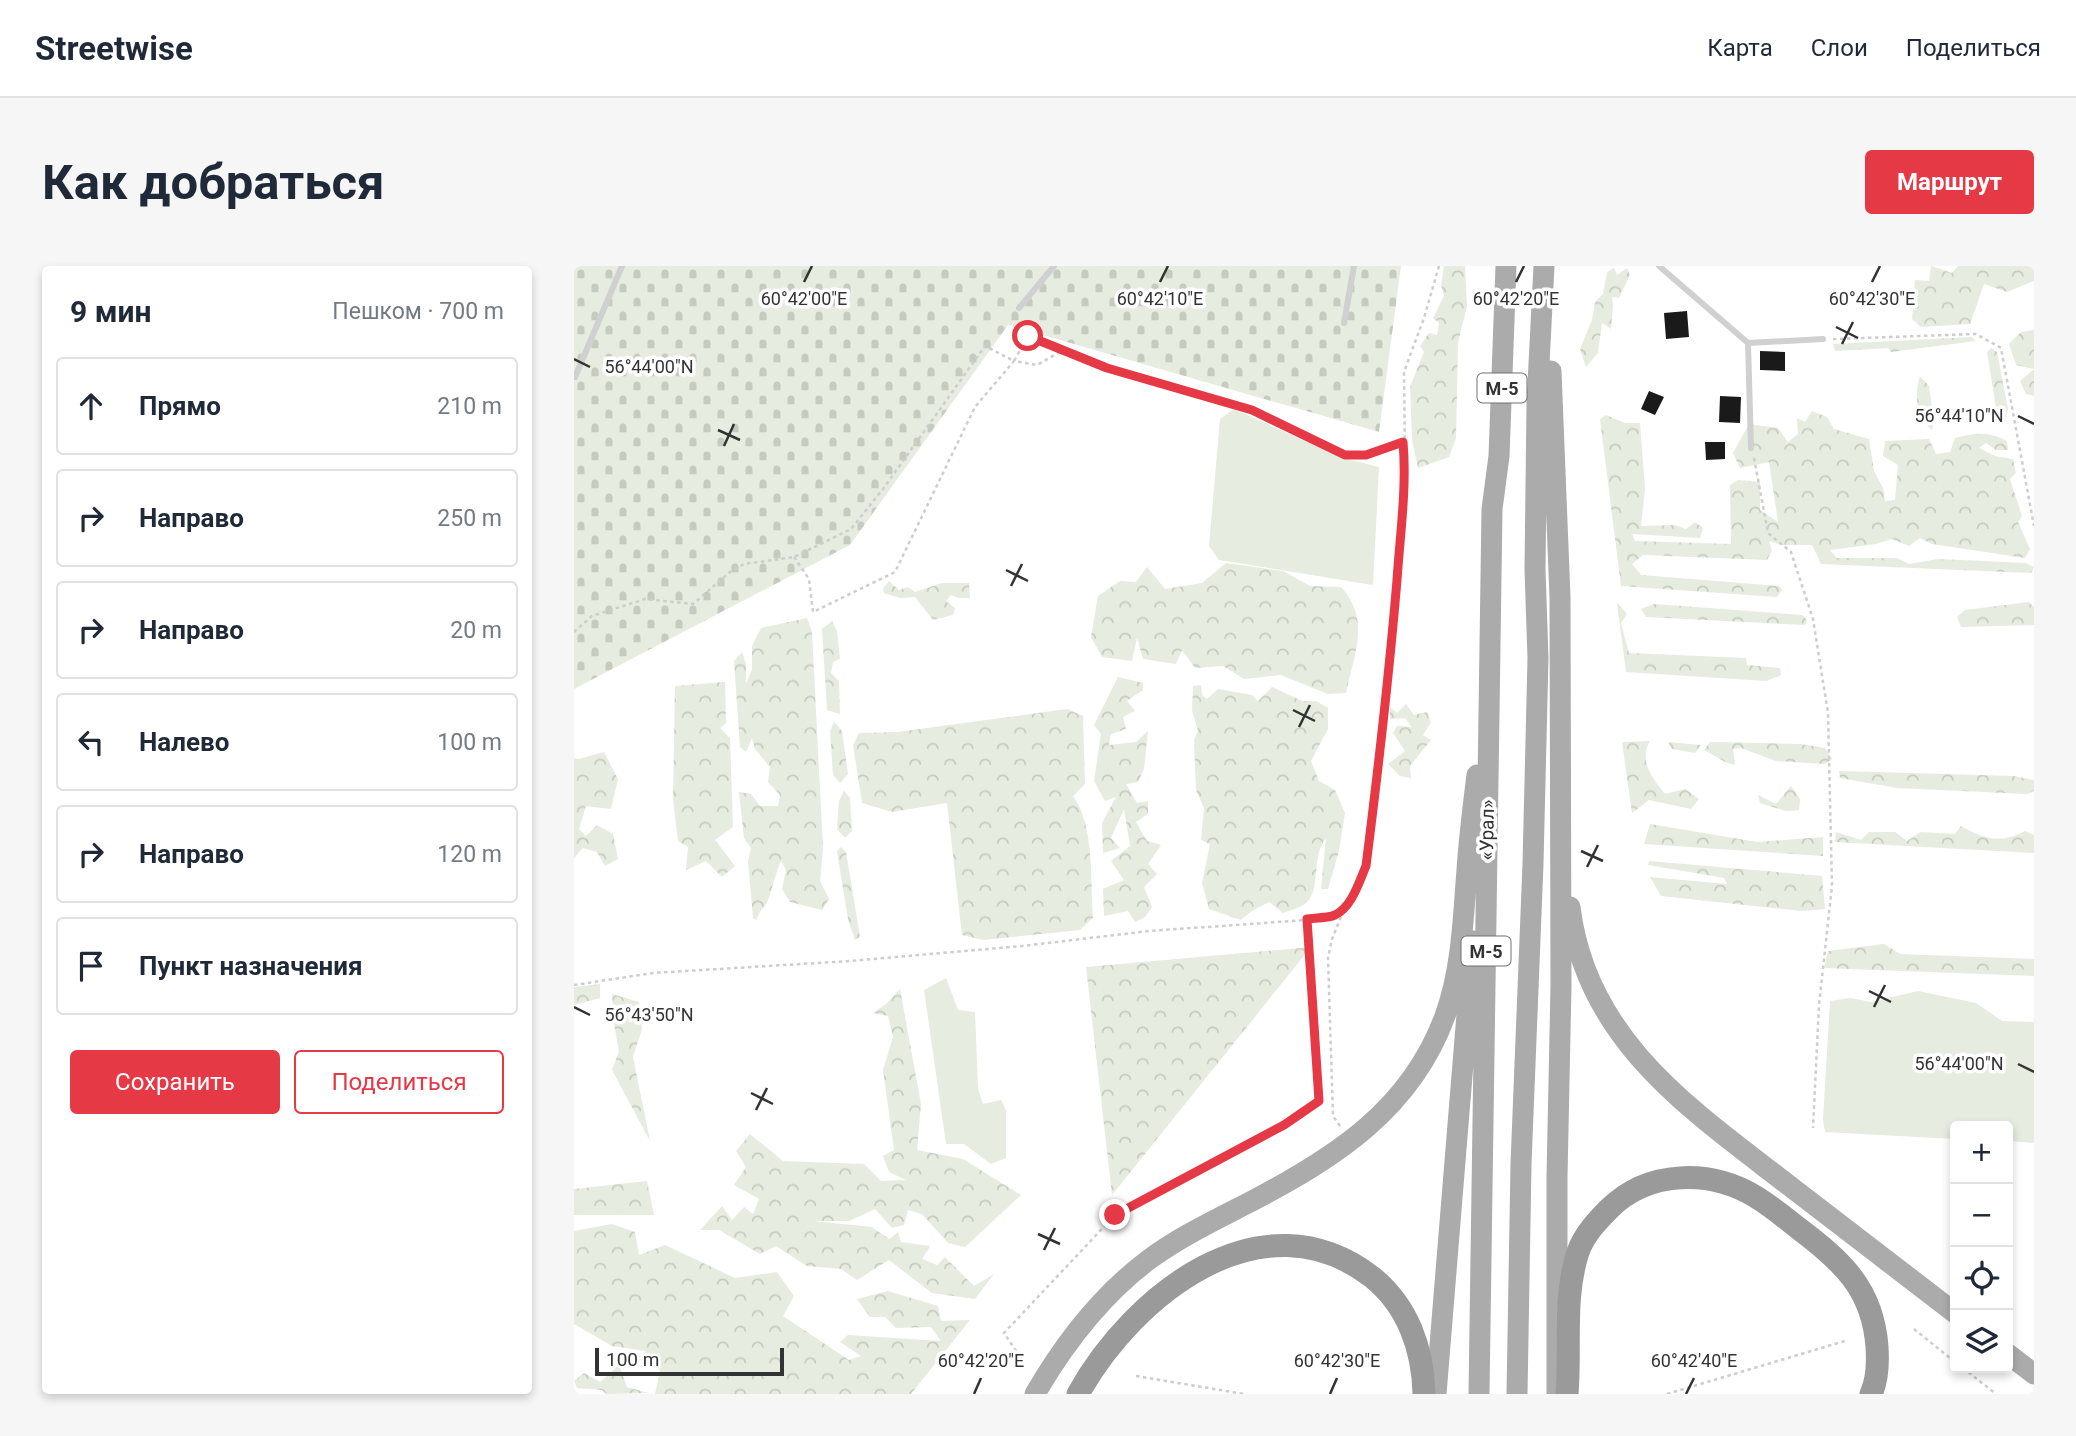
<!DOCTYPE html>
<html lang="ru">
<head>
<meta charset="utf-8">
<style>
  :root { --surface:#fff; --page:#f6f6f7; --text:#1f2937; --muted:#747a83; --line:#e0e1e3; --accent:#e63946 }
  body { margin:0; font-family:Roboto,sans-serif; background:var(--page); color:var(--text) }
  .controls { position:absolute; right:21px; bottom:21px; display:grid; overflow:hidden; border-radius:7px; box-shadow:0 4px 10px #0003 }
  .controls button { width:63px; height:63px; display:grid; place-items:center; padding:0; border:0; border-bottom:2px solid var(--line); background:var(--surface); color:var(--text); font:35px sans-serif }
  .scale { position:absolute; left:21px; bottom:18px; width:189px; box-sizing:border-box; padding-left:7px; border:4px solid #333; border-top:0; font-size:19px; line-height:24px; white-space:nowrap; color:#333; -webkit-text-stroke:5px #fff; paint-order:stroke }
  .stop { position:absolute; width:21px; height:21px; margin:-16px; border:5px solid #e63946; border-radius:50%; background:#fff }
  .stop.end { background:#e63946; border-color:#fff; box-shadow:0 2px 7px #0008 }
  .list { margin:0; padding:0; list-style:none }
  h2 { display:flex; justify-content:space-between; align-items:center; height:91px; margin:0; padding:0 28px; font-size:30px }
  h2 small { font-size:23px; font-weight:400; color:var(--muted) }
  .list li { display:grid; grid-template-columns:46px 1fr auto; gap:21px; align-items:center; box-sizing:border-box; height:98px; margin:0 14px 14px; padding:0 14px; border:2px solid var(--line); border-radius:7px }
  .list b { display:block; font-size:26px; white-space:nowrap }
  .list em { font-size:23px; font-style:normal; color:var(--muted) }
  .actions { display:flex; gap:14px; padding:21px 28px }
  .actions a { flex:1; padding:16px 0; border:2px solid var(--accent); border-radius:7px; text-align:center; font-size:24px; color:var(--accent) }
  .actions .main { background:var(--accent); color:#fff }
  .icon { flex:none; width:38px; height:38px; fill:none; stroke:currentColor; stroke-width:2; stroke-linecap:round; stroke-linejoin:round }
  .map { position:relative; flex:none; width:1460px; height:1128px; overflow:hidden; border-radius:7px }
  header { display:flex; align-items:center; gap:42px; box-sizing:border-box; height:98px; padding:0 35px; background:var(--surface); border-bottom:2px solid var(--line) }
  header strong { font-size:33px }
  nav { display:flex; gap:38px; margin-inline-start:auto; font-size:24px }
  .intro { display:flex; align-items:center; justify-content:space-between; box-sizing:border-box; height:168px; padding:0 42px }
  h1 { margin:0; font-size:49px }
  .button { padding:18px 32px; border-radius:7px; background:var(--accent); color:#fff; font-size:24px; font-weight:700 }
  main { display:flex; gap:42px; padding:0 42px }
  aside { flex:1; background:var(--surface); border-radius:7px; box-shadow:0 4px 10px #0003 }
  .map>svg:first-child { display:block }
  .green { fill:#e6ecdf }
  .forest { fill:url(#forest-crowns) }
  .cemetery { fill:url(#cemetery-stones) }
  .building { fill:#1a1a1a }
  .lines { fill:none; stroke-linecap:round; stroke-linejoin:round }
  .path { stroke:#cdcdcd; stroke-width:2.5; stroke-dasharray:3.5 3.5; stroke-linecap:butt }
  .lane { stroke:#d0d0d0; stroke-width:6 }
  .primary { stroke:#ababab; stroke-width:21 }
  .highway { stroke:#9a9a9a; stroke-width:23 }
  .route { stroke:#e63946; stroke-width:9 }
  .ticks { fill:none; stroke:#333; stroke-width:2.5 }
  .labels { text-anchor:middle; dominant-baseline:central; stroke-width:7; stroke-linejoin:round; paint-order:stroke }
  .shield { fill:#fff; stroke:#707070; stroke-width:2 }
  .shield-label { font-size:18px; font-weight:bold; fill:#333 }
  .street-label { font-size:19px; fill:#333; stroke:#fff }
  .ticks-label { font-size:18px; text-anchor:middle; fill:#333; stroke:#fff; stroke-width:7; stroke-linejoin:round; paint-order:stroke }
</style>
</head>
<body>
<header>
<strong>Streetwise</strong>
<nav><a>Карта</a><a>Слои</a><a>Поделиться</a></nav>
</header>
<div class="intro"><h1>Как добраться</h1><a class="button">Маршрут</a></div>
<main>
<aside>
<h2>9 мин<small>Пешком · 700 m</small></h2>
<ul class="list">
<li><svg class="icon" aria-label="ahead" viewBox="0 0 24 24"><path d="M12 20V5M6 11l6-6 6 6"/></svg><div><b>Прямо</b></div><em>210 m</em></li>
<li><svg class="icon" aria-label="right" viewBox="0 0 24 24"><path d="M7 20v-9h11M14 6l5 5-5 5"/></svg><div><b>Направо</b></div><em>250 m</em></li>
<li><svg class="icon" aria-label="right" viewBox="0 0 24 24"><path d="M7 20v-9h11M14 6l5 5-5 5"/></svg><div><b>Направо</b></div><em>20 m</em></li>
<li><svg class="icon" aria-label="left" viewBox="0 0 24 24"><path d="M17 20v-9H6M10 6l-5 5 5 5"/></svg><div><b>Налево</b></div><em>100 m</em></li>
<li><svg class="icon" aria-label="right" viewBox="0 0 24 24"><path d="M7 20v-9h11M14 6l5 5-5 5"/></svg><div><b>Направо</b></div><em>120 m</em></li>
<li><svg class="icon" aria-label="arrive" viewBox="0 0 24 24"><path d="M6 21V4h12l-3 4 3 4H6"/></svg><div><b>Пункт назначения</b></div></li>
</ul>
<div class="actions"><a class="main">Сохранить</a><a>Поделиться</a></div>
</aside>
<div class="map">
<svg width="1460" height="1128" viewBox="0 0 1460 1128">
  <defs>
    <pattern id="forest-crowns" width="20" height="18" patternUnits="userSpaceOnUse" patternTransform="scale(1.75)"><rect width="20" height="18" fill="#e6ecdf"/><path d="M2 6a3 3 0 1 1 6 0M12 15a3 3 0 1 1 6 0" fill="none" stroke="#c6cbc0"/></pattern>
    <pattern id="cemetery-stones" width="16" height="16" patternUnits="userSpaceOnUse" patternTransform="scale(1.75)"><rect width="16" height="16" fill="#e6ecdf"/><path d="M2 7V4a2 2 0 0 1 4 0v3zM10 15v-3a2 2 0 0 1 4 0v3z" fill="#c6cbc0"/></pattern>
  </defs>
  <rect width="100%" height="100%" fill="#fff"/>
  <path class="green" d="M660,143l109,49 36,9 -6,118 -154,-25 -10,-14 11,-127z
    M372,712l12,32 17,2 3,77 5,15 18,-4 5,10v48l-15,6 -27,-20h-18l-22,-154z
    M1344,725l58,12 26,18 32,1v121l-26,-2v-15h-53v13l-130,-7 -2,-12 7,-119 21,-3 20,4z"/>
  <path class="forest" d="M870,0h21l2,40 -9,37 -2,95 -7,19 -31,11 -6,-28 -2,-53 14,-35 -4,-6 9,-13 8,2 2,-12 -6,-5 11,-22 -3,-11z
    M1357,0l21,7 6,-7h76v15l-27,11 -23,-8 -14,40 -49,3 -9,-8 3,-39 14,1z
    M1040,2l3,7 10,-7 3,7 -11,23 -7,-1 1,9 -2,23 -9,-6 -4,30 -12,14 -6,-18 12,-29 3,-18 8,-8 4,-22z
    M1460,64v66l-8,-2 -6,-13 14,-12 -18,-4 -7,-21 12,-12z
    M1397,71l5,4 -85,11 -3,-4 -53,3 -2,-7z
    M1417,82l6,4 11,57 -3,14 -8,-9 -10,-62z
    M1346,110l9,10 5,36 -2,8c-16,-13 -18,-35 -12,-54z
    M1238,145l15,6 7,12 35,10 5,32 9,17 2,13 10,-1 3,-35 -15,-9 2,-15 44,-2 7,15 14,-2 5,-14c22,-5 32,-7 52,3l1,9h-12l-10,-7 -7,5 16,8 18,3 3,14 -6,6 12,37 -4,6 12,27 -5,9 -93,-14 -12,-6 -11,8 -17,-7 -16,5 -46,6 7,8h60l12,6 29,-5 88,4 8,4 -3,6 -210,-9 -9,-19h-30l-13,-4 3,10 -5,9 -124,-5 -11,9 9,11 138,11 3,4 -5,7 -156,-11 -21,-167 6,-4 19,8h15l5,66 -4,37 34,-1 11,4 9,-7 8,6 -3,10 -68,-4 3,7 96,3 -1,-59 8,-5 22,2v28l18,12 -9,-60 -29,6 -7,-15 16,-29 29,4 10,14 10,-8 -1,-16 8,4z
    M652,297l57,8 27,15 31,1c30,33 13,67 5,106l-18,1 -47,-19 -37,4 -21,-13 -28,2 -13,-18 -6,14 -33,-5 -6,-21 -5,23 -30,-4 -11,-20 7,-41 22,-15 16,1 11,-15 18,22 37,-6z
    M315,315l10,9 9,-3 7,5 27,-9h27l1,15h-12l-7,-3 -5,6 9,7 -2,7 -20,5 -18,-23 -15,1 -16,-5 -1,-5z
    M1455,336l5,5v18l-73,2 -4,-10 8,-7z
    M1043,337l10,11 -6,9 8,30 117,5 1,7 33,3 1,7 -15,6 -140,-9z
    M1080,338l148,11 5,5 -2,5 -159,-8 -5,-8z
    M233,352l5,14 11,217 -3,32 9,18 -7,11 -32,-8 -8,-13 4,-19 -5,-9c-6,13 -8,26 -13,39 -3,8 -10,11 -11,20l-4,-2 -5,-57 3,-13 -7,-10 -5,-46 12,2 9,12h18l2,-11 -12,-13 2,-15 -15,-18 -3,-11 -6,14 -6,-5 -6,-86 8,-9 4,12v19l6,-13v-24l9,-18z
    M258,355l5,10 3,28 -7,3 -2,11 8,8 1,33 -13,-4 -5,-81z
    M544,411l25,6v7l-16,11 8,10 -12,6 3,12 -15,5 -2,11 27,-3 12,-11 -4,38 -6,13 -12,2 11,19 11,-2v13l-12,8 11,19 14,4 -13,19 9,10 -13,13 8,20 -7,10 -10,5 -7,-11 -24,5 -1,-27 21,-9 -13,-19 19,-15 -6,-37 -13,29 9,10 -17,5 -1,-30 14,-26 -11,4 -11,-20 7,-47 -7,-9z
    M151,416l1,41 -6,5 10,10 3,89 -18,13 20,26 -13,11 -16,-16 -20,9 2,-23 -10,-6 -5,-42 2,-113z
    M627,419l1,10 5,4 11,-10 34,6 6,6 14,-14 30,14h14l12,7v21l-17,32 8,20 16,9 10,23 -6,38 -11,38h-7l5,-51c-15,19 -5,47 -18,63 -5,6 -17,9 -25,12l-14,-11 -17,9 -11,9 -32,-11 -7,-26 8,-39 -9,-4 3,-32 -8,-18 -2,-50 4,-10 -6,-19 1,-25z
    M832,438l8,11 13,-3 4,10 -8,13 8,5 -21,26 1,12 -11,-2 -12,-12 17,-13 -12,-18 4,-7 15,1 -7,-9 -15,1v-12l7,6z
    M493,443l16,7 2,68 -12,12c22,30 17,85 20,122l-13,12 -97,10 -21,-5 -15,-132 -55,9 -30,-9 -9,-58 6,-12 38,-1z
    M260,456l8,9 6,43 -8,9 -7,-8 -3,-44z
    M1076,475c-12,20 3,38 15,53l20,-5 14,10 -8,10 -42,-9 -17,13 -10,-71z
    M1094,476l33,3 -6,8 -23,-4z
    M1136,476l90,2 25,4 7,11 -7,5 -49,-3 -35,-13 -8,1 2,16 -8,-2 -23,-13z
    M30,486l14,27 -7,30 -25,-3 -7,23 7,7 11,-11 16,9 5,25 -13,7 -8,-14 -14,-4 -9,10v-100l5,1z
    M1265,505l174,5 21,4v11l-7,3 -130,-6 -57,-10z
    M1217,520l9,13 -1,11 -13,1 -26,-8 -2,-8 18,9z
    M270,525l6,7 2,33 -7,7 -8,-9 2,-28z
    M1076,558l107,18 66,-5v19l-179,-12z
    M1387,560c22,13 41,18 64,5l9,4v18l-199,-11 1,-10 25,8 8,-8h26l12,9 14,-9 34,2z
    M267,581l5,5 14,85 -5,3 -7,-21 -11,-68z
    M1075,595l173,15 3,33 -23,2 -141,-15 -11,-19 77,7 -3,-6 -76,-13z
    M1310,678l16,10 134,5v17l-210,-8 4,-17z
    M737,681l-199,248 -26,-228z
    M26,718v14l-26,7v-18z
    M326,723l21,115 -4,46 46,9 58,36 -56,52 -17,-4 -26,-29 -14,-4 -4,15 -12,3 -17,-19 -26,12h-36l59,6 17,12 9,-7 3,10 29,4 -8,13 15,6 8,-8 29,29 20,-12 -19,25 -43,-6 -43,-33 -32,20 -16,-11 -34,-3 -31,-20 -16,8 -41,-24h-19l22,-24 10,14 12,-13 9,7 6,-15 -25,-14 12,-18 -10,-16 14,-17 33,27 81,3 17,17 25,-1 -17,-8 -6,-16 11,-6 -11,-80 10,-33 -5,-21 -15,-3 13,-9z
    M38,728l27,8 3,27 -9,28 17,84 -38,-71 7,-19 -5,-27z
    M73,915l7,34h-80v-26z
    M38,958l23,8 4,23 26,-10 70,33 42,-6 17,24 -11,20 66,44 12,-4 -21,-14 8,-7 93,6 -10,-14 -35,1 -11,-11h-15l-13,-18 31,-8 50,15 3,15 29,-1 -59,74h-256l5,-23 -15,-20 -33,-5 -38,-22v-93z
    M45,1099l8,22 22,6 -43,1 -4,-4 -25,-2 -3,-7 10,-8 16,9z"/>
  <path class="cemetery" d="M0,0h827l-22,166 -371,-107 -158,220 -276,144z"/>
  <path class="building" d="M1113,45l2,26 -23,2 -2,-26z
    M1186,85l25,1v19l-25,-1z
    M1075,125l15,6 -9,18 -14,-6z
    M1146,130l21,1 -1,26 -21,-1z
    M1131,176h20v17l-19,1z"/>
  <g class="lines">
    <path class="path" d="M1259,73l143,-5 25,14 33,178
      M1180,192l14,75 23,19 22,67 15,94 4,173 -13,119 -6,123
      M220,291l15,22 4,33 82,-40 80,-165 39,-46 23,4 28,-16 42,18 145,43 93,45h21l37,-13
      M0,366l18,-16 53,-17 48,5 37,-32 14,-8 50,-7 57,-28 32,-40 102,-143 29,15 14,-25 37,13
      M0,719l79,-12 197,-12 172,-15 127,-15 158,-11 28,-5 10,-8 12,-18 9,-23 22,-175 13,-159 4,-73 -1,-87 20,-54 15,-52
      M766,860l-7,-10 -5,-158 4,-19 13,-32
      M1340,1063l41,33
      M446,1091l-16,-24 111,-118 169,-90 35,-24 -12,-181
      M1389,1102l33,26
      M562,1110l108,18
      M1093,1128l181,-54"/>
    <path class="lane" d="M1085,0l89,77 75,-4
      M445,42l35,-42
      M770,57l10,-57
      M1174,77l3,105
      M1,111l47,-111"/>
    <path class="primary" d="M977,105l9,226 1,389 -4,191v217
      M996,641c16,134 123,204 221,280 55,42 109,84 164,126
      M1434,1088l26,20
      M461,1128c29,-50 66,-98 112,-133 32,-24 70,-42 105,-60 84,-44 159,-92 193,-185 17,-47 18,-97 22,-146 2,-32 6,-63 10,-95
      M862,1128l37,-453
      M905,1128l13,-885 7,-53 7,-190
      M943,1128l4,-230 12,-300 5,-206 -3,-88 2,-167 7,-137"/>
    <path class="highway" d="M504,1128c55,-99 184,-202 294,-117 36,29 51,72 52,117
      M993,1128c4,-48 -4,-96 11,-142 6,-17 18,-30 31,-43 39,-39 101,-40 147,-12 15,9 28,20 42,31 44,33 75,61 79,119 1,15 0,34 -6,47"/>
  </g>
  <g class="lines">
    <path class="route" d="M454,70l79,32 145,42 93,45h21l37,-13c4,45 -3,93 -6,138 -8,96 -19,191 -31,286 -7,16 -14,41 -31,49 -7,3 -20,3 -28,4l12,182 -35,24 -169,90"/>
  </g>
  <path class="ticks" d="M230,16l8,-16M586,16l8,-16M942,16l8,-16M1298,16l8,-16M1262,61l22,11M1268,78l11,-22M0,93l16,8M1444,150l16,8M144,164l22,10M150,180l10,-22M432,304l22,11M437,320l11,-22M719,444l22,11M725,461l11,-22M1007,585l22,10M1013,601l11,-22M1295,725l22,11M0,741l16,8M1300,741l11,-22M1444,798l16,8M177,827l22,11M182,844l11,-22M464,968l22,10M470,984l11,-22M400,1128l7,-16M756,1128l7,-16M1112,1128l8,-16"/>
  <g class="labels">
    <g class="shield">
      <rect x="903.5" y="107.5" width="49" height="29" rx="5"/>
      <rect x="887.5" y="670.5" width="49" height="29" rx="5"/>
    </g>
    <g class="shield-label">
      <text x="928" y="122">М-5</text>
      <text x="912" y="685">М-5</text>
    </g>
    <g class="street-label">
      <text transform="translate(913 564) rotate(-89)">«Урал»</text>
    </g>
  </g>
  <g class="ticks-label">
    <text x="586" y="39">60°42'10"E</text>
    <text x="942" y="39">60°42'20"E</text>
    <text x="1298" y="39">60°42'30"E</text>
    <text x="230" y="39">60°42'00"E</text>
    <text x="75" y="107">56°44'00"N</text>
    <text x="1385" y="156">56°44'10"N</text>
    <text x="75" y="755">56°43'50"N</text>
    <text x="1385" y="804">56°44'00"N</text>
    <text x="407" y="1101">60°42'20"E</text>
    <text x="763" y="1101">60°42'30"E</text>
    <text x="1120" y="1101">60°42'40"E</text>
  </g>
</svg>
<div class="controls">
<button>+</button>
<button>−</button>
<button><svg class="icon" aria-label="locate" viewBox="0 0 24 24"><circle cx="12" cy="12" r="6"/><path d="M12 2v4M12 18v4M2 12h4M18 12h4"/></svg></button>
<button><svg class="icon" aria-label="layers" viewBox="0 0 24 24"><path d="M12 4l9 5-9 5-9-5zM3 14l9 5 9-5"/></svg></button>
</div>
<div class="scale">100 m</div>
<div class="stop" style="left:454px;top:70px"></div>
<div class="stop end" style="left:541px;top:949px"></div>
</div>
</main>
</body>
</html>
